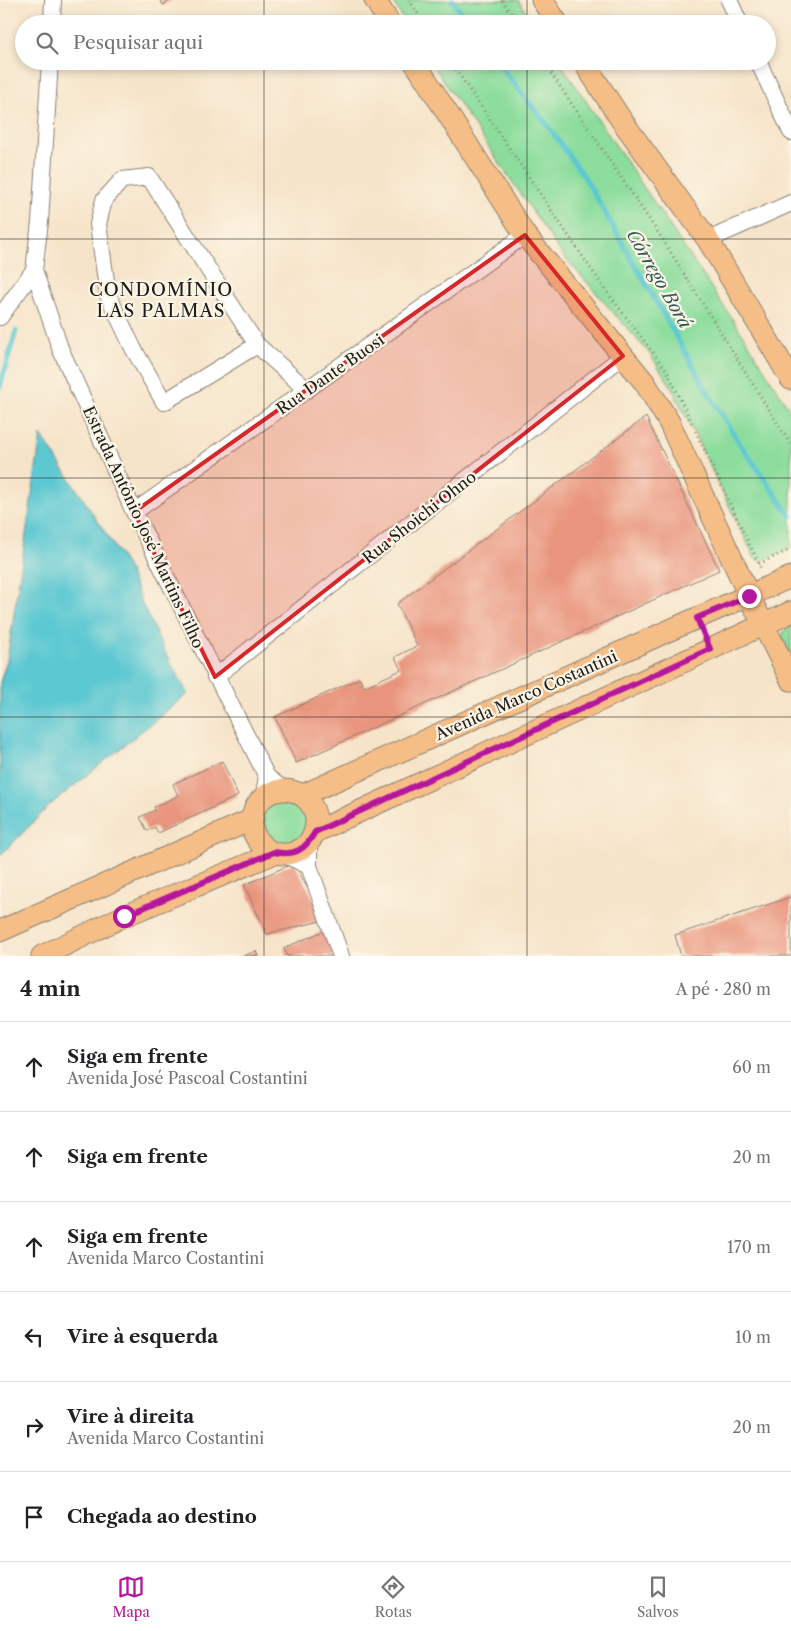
<!DOCTYPE html>
<html lang="pt">
<head>
<meta charset="utf-8">
<style>
  :root { --surface:#fff; --page:#f6f6f6; --text:#202124; --muted:#757577; --line:#e0e0e0; --accent:#b5179e }
  body { margin:0; font-family:"Libre Caslon Text",serif; background:var(--page); color:var(--text) }
  .stop { position:absolute; width:15px; height:15px; margin:-11px; border:4px solid #b5179e; border-radius:50%; background:#fff }
  .stop.end { background:#b5179e; border-color:#fff; box-shadow:0 1px 5px #0008 }
  .list { margin:0; padding:0; list-style:none }
  h2 { display:flex; justify-content:space-between; align-items:center; height:65px; margin:0; padding:0 20px; font-size:21px }
  h2 small { font-size:16px; font-weight:400; color:var(--muted) }
  .list li { display:grid; grid-template-columns:32px 1fr auto; gap:15px; align-items:center; box-sizing:border-box; height:90px; padding:0 20px; border-top:1px solid var(--line) }
  .list b { display:block; font-size:19px; white-space:nowrap }
  .list p { margin:0; font-size:16px; white-space:nowrap; color:var(--muted) }
  .list em { font-size:16px; font-style:normal; color:var(--muted) }
  .icon { flex:none; width:28px; height:28px; fill:none; stroke:currentColor; stroke-width:2; stroke-linecap:round; stroke-linejoin:round }
  .map { position:relative; flex:none; width:791px; height:956px; overflow:hidden }
  .search { position:absolute; background:var(--surface); box-shadow:0 2px 8px #0003; left:15px; right:15px; top:15px; height:55px; display:flex; align-items:center; gap:12px; box-sizing:border-box; padding:0 18px; border-radius:28px; color:var(--muted); font-size:19px }
  .sheet { height:605px; background:var(--surface) }
  nav { display:flex; justify-content:space-around; align-items:center; box-sizing:border-box; height:70px; border-top:1px solid var(--line); background:var(--surface); font-size:14px; color:var(--muted) }
  nav a { display:grid; justify-items:center; gap:2px }
  nav .on { color:var(--accent) }
  .map>svg:first-child { display:block }
  .green { fill:#8cdd9d; stroke:#547c5c }
  .water { fill:#5bc8d1; stroke:#3c7276 }
  .lines { fill:none; stroke-linecap:round; stroke-linejoin:round }
  .stream { stroke:#5bc8d1; stroke-width:5 }
  .building { fill:#e9947d }
  .minor-casing { stroke:#898072; stroke-width:18 }
  .major-casing { stroke:#898072; stroke-width:23 }
  .path { stroke:#898072; stroke-width:3; stroke-dasharray:1 4; stroke-linecap:butt }
  .minor { stroke:#fff; stroke-width:16 }
  .major { stroke:#f6be87; stroke-width:21 }
  .route { stroke:#b5179e; stroke-width:6 }
  .marked { fill:#d62828; fill-opacity:0.2; stroke:#d62828; stroke-width:4; stroke-linejoin:round }
  .grid { fill:none; stroke:#1c1c1c; stroke-width:1; stroke-opacity:0.55 }
  .labels { text-anchor:middle; dominant-baseline:central; stroke-width:4.5; stroke-linejoin:round; paint-order:stroke }
  .street-label { font-size:16px; fill:#1c1c1c; stroke:#fcf5e5 }
  .water-label { font-size:18px; font-style:italic; fill:#32585b; stroke:#fcf5e5 }
  .neighbourhood-label { font-size:18px; letter-spacing:1px; fill:#1c1c1c; stroke:#fcf5e5 }
</style>
</head>
<body>
<div class="map">
<svg width="791" height="956" viewBox="0 0 791 956">
  <rect width="100%" height="100%" fill="#fcf5e5"/>
  <filter id="ink" filterUnits="userSpaceOnUse"><feTurbulence type="fractalNoise" baseFrequency=".02" numOctaves="2"/><feDisplacementMap in="SourceGraphic" scale="10" xChannelSelector="R" yChannelSelector="G"/><feConvolveMatrix kernelMatrix="1 2 1 2 8 2 1 2 1" color-interpolation-filters="sRGB"/></filter>
  <filter id="wash" filterUnits="userSpaceOnUse"><feTurbulence type="fractalNoise" baseFrequency=".0096" numOctaves="4" result="noise"/><feDisplacementMap in="SourceGraphic" scale="20" xChannelSelector="R" yChannelSelector="G"/><feGaussianBlur stdDeviation="1.12" result="paint"/><feColorMatrix in="noise" values="0 0 0 0 0 0 0 0 0 0 0 0 0 0 0 0 0 1.4 0 .05"/><feComposite in="paint" operator="in"/></filter>
  <g filter="url(#wash)">
    <rect width="100%" height="100%" fill="#f6e4c9"/>
    <path class="green" d="M392,0h126l16,24h-128z
      M430,61h129l184,274 48,77v136l-30,13 -6,-2 -84,-173 -22,-33 -88,-100z
      M791,625v32l-9,-21 2,-5z
      M261 823a23 23 0 1 1 46 0a23 23 0 1 1-46 0Z"/>
    <path class="water" d="M41,435l85,129 18,44 25,52 19,34 -138,111 -50,51v-174l7,-22z"/>
    <g class="lines">
      <path class="stream" d="M452,0l17,24
        M496,61l49,61 40,56 126,219 29,47 51,72
        M0,387l16,-56"/>
    </g>
    <g id="blocks">
      <path class="building" d="M160,0h12l-9,5z
        M646,417l73,153 -423,193 -21,-46 85,-39 4,9 37,-17 -6,-13 22,-11 -20,-42z
        M222,761l16,35 -80,37 -3,-6 -8,4 -7,-14 15,-7 -1,-3 24,-11 -5,-12z
        M294,863l31,57 -58,14 -23,-49z
        M791,897v59h-110l-6,-21z
        M328,929l10,27h-51l-3,-8z
        M256,951l2,5h-15z"/>
    </g>
  </g>
  <g filter="url(#ink)">
    <use href="#blocks" fill-opacity="0" stroke="#898072" stroke-width="1"/>
    <g class="lines">
      <g class="minor-casing">
        <path id="minor" d="M729,0l11,24
          M52,24l1,-24
          M50,61l-10,161 -6,48 26,78 74,164 133,265 17,13
          M758,61l33,71
          M708,240l83,-37
          M0,317l34,-47
          M257,345l-93,57 -31,-54 -25,-53 -10,-71 6,-24 18,-20 27,-3 108,168 50,45
          M134,512l391,-277
          M215,677l408,-321
          M263,799l4,-22
          M309,842v24l32,90
          M283,854l26,12"/>
      </g>
      <g class="major-casing">
        <path id="major" d="M375,0l15,24
          M542,0l16,24
          M414,61l111,174 120,148 24,39 80,174 42,84
          M583,61l37,57 88,122 83,139
          M252 822a32 32 0 1 1 64 0a32 32 0 1 1-64 0Z
          M303,795l394,-177 94,-41
          M315,832l476,-220
          M0,931l253,-112
          M42,956l82,-40 151,-63"/>
      </g>
      <path class="path" d="M409,0l16,24
        M502,0l16,24
        M450,61l154,227 63,83 95,200
        M543,61l120,179 128,205
        M759,564l32,-15"/>
      <use href="#minor" class="minor"/>
      <use href="#major" class="major"/>
    </g>
  </g>
  <g class="lines" filter="url(#ink)">
    <path class="route" d="M124,916l150,-64c21,4 31,-2 41,-20l395,-183 -13,-31 52,-22"/>
  </g>
  <path class="marked" d="M525,235l98,121 -408,321 -81,-165z"/>
  <path class="grid" d="M264,0v24M527,0v24M264,61v895M527,61v895M0,239h791M0,478h791M0,717h791"/>
  <g class="labels">
    <g class="street-label">
      <text transform="translate(330 374) rotate(-35)">Rua Dante Buosi</text>
      <text transform="translate(419 517) rotate(-38)">Rua Shoichi Ohno</text>
      <text transform="translate(144 527) rotate(65)">Estrada Antônio José Martins Filho</text>
      <text transform="translate(526 695) rotate(-24)">Avenida Marco Costantini</text>
    </g>
    <g class="water-label">
      <text transform="translate(659 279) rotate(60)">Córrego Borá</text>
    </g>
    <g class="neighbourhood-label">
      <text x="161" y="290">CONDOMÍNIO<tspan x="161" dy="21">LAS PALMAS</tspan></text>
    </g>
  </g>
</svg>
<div class="stop" style="left:124px;top:916px"></div>
<div class="stop end" style="left:749px;top:596px"></div>
<div class="search"><svg class="icon" aria-label="search" viewBox="0 0 24 24"><circle cx="10" cy="10" r="6"/><path d="M15 15l6 6"/></svg>Pesquisar aqui</div>
</div>
<section class="sheet">
<h2>4 min<small>A pé · 280 m</small></h2>
<ul class="list">
<li><svg class="icon" aria-label="ahead" viewBox="0 0 24 24"><path d="M12 20V5M6 11l6-6 6 6"/></svg><div><b>Siga em frente</b><p>Avenida José Pascoal Costantini</p></div><em>60 m</em></li>
<li><svg class="icon" aria-label="ahead" viewBox="0 0 24 24"><path d="M12 20V5M6 11l6-6 6 6"/></svg><div><b>Siga em frente</b></div><em>20 m</em></li>
<li><svg class="icon" aria-label="ahead" viewBox="0 0 24 24"><path d="M12 20V5M6 11l6-6 6 6"/></svg><div><b>Siga em frente</b><p>Avenida Marco Costantini</p></div><em>170 m</em></li>
<li><svg class="icon" aria-label="left" viewBox="0 0 24 24"><path d="M17 20v-9H6M10 6l-5 5 5 5"/></svg><div><b>Vire à esquerda</b></div><em>10 m</em></li>
<li><svg class="icon" aria-label="right" viewBox="0 0 24 24"><path d="M7 20v-9h11M14 6l5 5-5 5"/></svg><div><b>Vire à direita</b><p>Avenida Marco Costantini</p></div><em>20 m</em></li>
<li><svg class="icon" aria-label="arrive" viewBox="0 0 24 24"><path d="M6 21V4h12l-3 4 3 4H6"/></svg><div><b>Chegada ao destino</b></div></li>
</ul>
</section>
<nav>
<a class="on"><svg class="icon" aria-label="map" viewBox="0 0 24 24"><path d="M3 6l6-2 6 2 6-2v14l-6 2-6-2-6 2zM9 4v14M15 6v14"/></svg>Mapa</a>
<a><svg class="icon" aria-label="directions" viewBox="0 0 24 24"><path d="M12 3l9 9-9 9-9-9zM9 14v-3h6M13 9l2 2-2 2"/></svg>Rotas</a>
<a><svg class="icon" aria-label="saved" viewBox="0 0 24 24"><path d="M7 4h10v16l-5-4-5 4z"/></svg>Salvos</a>
</nav>
</body>
</html>
